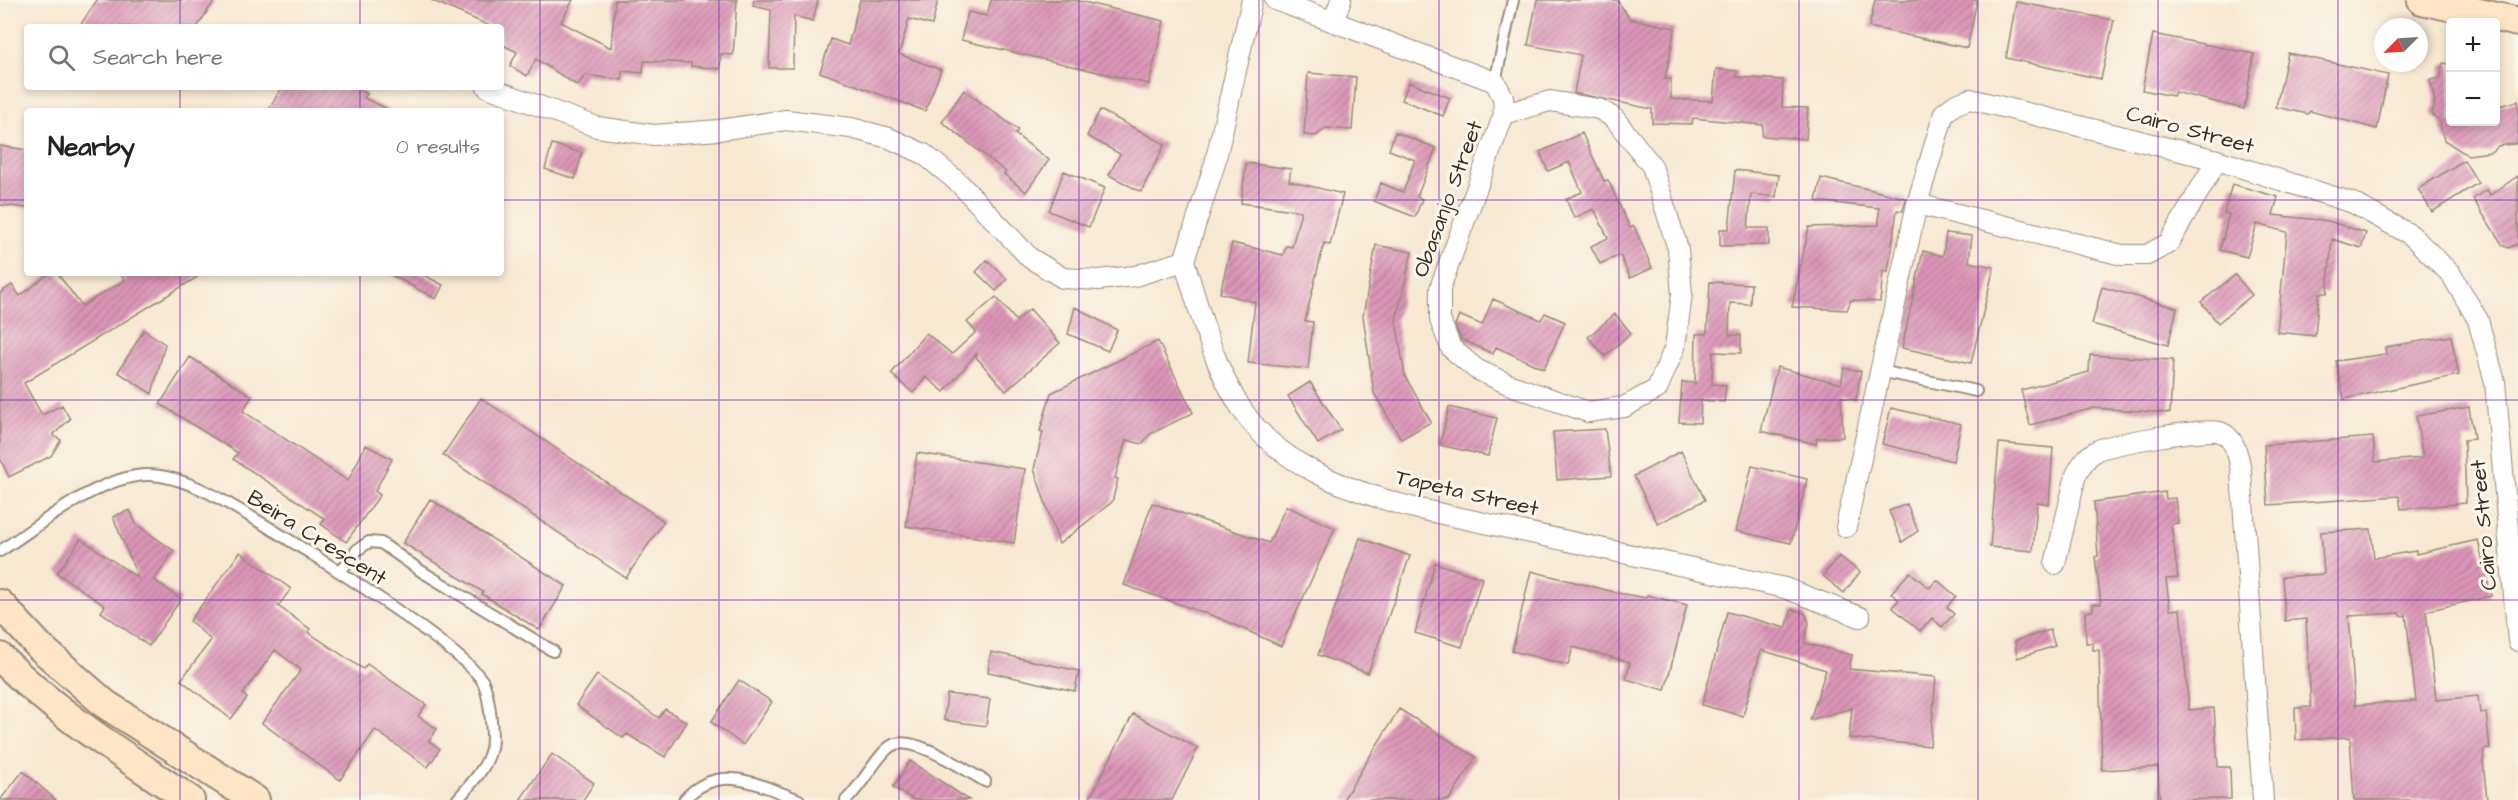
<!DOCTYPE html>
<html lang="en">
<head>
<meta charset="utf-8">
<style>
  :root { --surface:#fff; --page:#f6f6f6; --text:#222; --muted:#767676; --line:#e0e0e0 }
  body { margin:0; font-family:"Architects Daughter",sans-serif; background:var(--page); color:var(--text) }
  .controls { position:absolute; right:18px; top:18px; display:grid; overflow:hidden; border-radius:6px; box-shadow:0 3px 9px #0003 }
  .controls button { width:54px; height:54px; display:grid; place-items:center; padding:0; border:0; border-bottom:2px solid var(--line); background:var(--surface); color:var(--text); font:30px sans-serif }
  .compass { position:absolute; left:2374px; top:18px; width:54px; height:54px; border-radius:50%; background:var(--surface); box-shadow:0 3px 9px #0003; rotate:246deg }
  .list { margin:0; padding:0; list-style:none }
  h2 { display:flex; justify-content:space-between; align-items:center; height:78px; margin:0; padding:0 24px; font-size:26px }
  h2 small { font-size:20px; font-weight:400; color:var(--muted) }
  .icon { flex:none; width:33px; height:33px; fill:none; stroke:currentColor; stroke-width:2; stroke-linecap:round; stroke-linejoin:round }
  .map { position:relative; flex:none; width:2518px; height:800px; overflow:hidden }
  .search { position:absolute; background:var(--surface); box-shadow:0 3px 9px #0003; left:24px; top:24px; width:480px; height:66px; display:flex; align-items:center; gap:15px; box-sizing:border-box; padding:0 21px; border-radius:6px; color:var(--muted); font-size:22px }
  .panel { position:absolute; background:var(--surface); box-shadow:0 3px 9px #0003; left:24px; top:108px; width:480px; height:168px; border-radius:6px }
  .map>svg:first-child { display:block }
  .building { fill:url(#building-hatch); fill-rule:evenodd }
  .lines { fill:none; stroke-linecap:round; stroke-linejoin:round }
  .lane-casing { stroke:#998978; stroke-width:14 }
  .street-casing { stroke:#998978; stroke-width:22 }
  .secondary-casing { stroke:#998978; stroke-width:32 }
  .lane { stroke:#fff; stroke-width:10 }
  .street { stroke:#fff; stroke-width:20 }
  .secondary { stroke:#fde5c5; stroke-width:28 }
  .grid { fill:none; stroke:#7b2cbf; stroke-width:1.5; stroke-opacity:0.55 }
  .labels { text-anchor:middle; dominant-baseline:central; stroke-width:6; stroke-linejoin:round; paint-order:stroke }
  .street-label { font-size:22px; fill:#3b2a1e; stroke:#fbf7ec }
</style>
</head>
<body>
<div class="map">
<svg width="2518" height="800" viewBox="0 0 2518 800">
  <defs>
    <pattern id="building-hatch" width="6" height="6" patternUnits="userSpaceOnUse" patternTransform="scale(1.5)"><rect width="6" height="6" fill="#dc95b8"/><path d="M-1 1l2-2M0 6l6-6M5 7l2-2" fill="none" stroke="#b47a95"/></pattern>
  </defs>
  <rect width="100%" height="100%" fill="#fbf7ec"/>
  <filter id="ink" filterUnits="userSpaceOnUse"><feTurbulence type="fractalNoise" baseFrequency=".0167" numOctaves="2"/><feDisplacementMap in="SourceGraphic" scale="12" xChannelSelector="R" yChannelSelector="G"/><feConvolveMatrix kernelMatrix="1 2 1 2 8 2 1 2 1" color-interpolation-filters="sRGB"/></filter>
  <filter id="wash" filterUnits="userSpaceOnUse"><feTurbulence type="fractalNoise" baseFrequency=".008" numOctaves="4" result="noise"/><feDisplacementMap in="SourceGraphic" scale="24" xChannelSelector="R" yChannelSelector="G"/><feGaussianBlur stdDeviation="1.35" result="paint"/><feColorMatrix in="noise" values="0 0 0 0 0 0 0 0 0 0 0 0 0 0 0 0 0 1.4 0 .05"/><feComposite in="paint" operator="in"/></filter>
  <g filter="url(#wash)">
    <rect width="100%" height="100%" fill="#f7e8d2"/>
    <g id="blocks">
      <path class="building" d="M97,0h118l-18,27h-118z
        M431,0h142l-12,22 50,26 4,-48h122l-4,55 -12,-1 -1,15 -29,-3v-3l-47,-2 -1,12 -21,-2v9l-37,-5 -7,11 -42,-27 -9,17 -17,-10 7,-14 -16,-8v-17h-9z
        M754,0h64l-5,21 -19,-5 -1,52h-24l2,-58 -18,-4z
        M860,0h78l-6,25 -23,-6 -10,35 42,16 -16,41 -105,-39 11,-33 17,6z
        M991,0h84l89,21 -15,63 -188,-44 7,-28 19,4z
        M1537,0h80l13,19 45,9 -10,51h6v20l42,2 3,-32 21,2 -1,6 47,3 -1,27 26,1 -2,31 -44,-3 1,-11 -70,-7 -1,6 -40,-1v-14l-78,-16 7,-38 -53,-10z
        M1875,0h102l-10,48 -98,-21z
        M2016,2l98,18 -13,59 -95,-21z
        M2153,34l101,20 -10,55 -69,-17 -2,4 -31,-6z
        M2288,53l100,22 -11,54 -67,-18 -2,3 -32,-7z
        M2443,63l8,1v58h45v-15l22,-6v42l-20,3 -7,6 -24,3 -23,-15 -5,-20 -7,-5 3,-13 -5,-22 10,-2z
        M1308,73l48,4 -4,53 -26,-2 -10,8 -12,-1z
        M1409,82l41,16 -7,18 -41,-16z
        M282,87h73l12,7 -3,4 28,13h-124z
        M964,90l54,40 -3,4 34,26 -23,32 -22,-18 2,-2 -64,-50z
        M1100,110l65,34 -24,48 -32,-17 11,-21 -33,-18z
        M1395,132l41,16 -19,49 5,2 -7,18 -41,-16 7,-18 22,9 12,-32 -26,-10z
        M1582,133l22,48 4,-1 22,48 4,-2 18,42 -22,10 -10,-23 -20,9 -9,-18 17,-8 -14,-29 -20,9 -8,-19 16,-7 -13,-30 -21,9 -8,-19z
        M552,144l30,9 -7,26 -30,-10z
        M0,146l27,4v58l-27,-3z
        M2464,160l14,23 -46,29 -14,-23z
        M1246,163l45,6 -2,12 54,13 -13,51 -6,-2 -19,78 8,1 -5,47 -60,-6 7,-61 -35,-9 12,-50 51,12 3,-9 6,1 9,-36 -60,-8z
        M1735,170l44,5 -3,22 -25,-3 -3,34h21v17l-49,1v-17h9z
        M1064,171l41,17 -16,39 -40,-16z
        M2518,176v68l-10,4 -6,-4 -29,-45 14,-10 3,6z
        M1821,178l85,20 -3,13 -6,-1 -9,62 -5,-1 -3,31 -29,-2 -4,10 -55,-3 17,-80 70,-2v-17l-63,-7z
        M2232,184l46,13 -5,18 55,6 38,12 -5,15 -29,-9 -5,54h-8l-4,43 -38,-4 10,-100 -30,-8 -10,33 -27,-7 9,-36 -5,-1z
        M1946,233l26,3 -3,26 25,5 -23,96 -69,-15 21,-97 20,5z
        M1376,245l36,7 -16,68 9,56 26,46 -30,17 -27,-46 -11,-77z
        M987,260l20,19 -11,12 -20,-19z
        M50,273h7l25,33 43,-26 -6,-7h85l-180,110 18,32 20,-10 8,14 -17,16 8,5 -10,16 -42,21 -9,-19v-165l12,-8 8,11z
        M388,273h32l23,12 -7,14z
        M2235,275l17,20 -34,28 -17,-21z
        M1710,282l41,2 -1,20 -20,-1 -1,32h12v18l-28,-1 -1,32 14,1 -2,17 -23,-2 -1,23 -21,-1 3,-40 13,1 1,-49h11z
        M2102,287l75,21 -9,37 -76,-21z
        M996,297l20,24 14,-12 30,34 -54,48 -30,-34 1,-4 -33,39 -18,-15 -13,16 -22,-19 35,-41 26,21 24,-22 -9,-10z
        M1493,299l48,21 4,-7 20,9 -21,47 -48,-22 -3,7 -32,-15 -6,-14 4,-10 23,10z
        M1075,307l42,23 -9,21 -40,-17z
        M1615,314l16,19 -26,23 -17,-19z
        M144,330l21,14 -13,50 -34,-22z
        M2451,336l8,39 -115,24 -8,-38 50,-7 -1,-7z
        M1158,341l35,72 -43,21 -8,10 -16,-4 -11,38 3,1 -6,23 -53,42 -25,-75 9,-37 -3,-1 11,-38z
        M2090,355l83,5 -3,53 -76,-5 -64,17 -9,-35 68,-18z
        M190,357l62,39 -9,15 105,70 18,-36 26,14 -17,32 5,4 -34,47 -25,-18 4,-5 -92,-60 5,-6 -78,-49z
        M1777,367l64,17 3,-16 17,3 -5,29 -15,-3 2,40 -26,1 -1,6 -55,-13z
        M1310,382l31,48 -23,14 -30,-48z
        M481,398l183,123 -38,57 -183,-123z
        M1449,407l48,11 -9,38 -48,-11z
        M2469,407l5,32 -10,1 2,63 -65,6 -2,-13 -131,9 -4,-60 109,-8 2,25 48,-4 -7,-42z
        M1891,408l70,16 -8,37 -71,-17z
        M1605,429l6,47 -54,4 -4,-48z
        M1999,443l54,5 -4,56 -12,-2 -4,49 -43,-4z
        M1681,451l24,49 -47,24 -24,-48z
        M917,453l108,16 -11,74 -108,-17z
        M1752,466l55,13 -16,64 -55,-12z
        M2165,492l1,7 9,-1 3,25 -7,1 7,54 -12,1 4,31 10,-1 9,101 25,-2 4,59h12l1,32 -71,1 -2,-33 -56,3 -3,-120h-6v-7h-7l-1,-31 8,-1v-7h8l-6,-47 3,-1 -4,-54z
        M430,499l136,87 -27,44 -57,-36 1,-2 -80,-49z
        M1152,503l117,40 17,-37 49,22 -54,118 -62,-28 -95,-33z
        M1907,504l11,27 -16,11 -13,-31z
        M130,510l6,14 38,27 -20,29 27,19 -32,47 -48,-34 4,-6 -48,-33 24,-34 57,39 -25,-61z
        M2371,529l3,29 42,-7v3l62,-14 13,56 -65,15 10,89 42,-4 2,17 6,-1 4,37 -6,1 -1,11 4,39h-133l-4,-63 -54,3 -1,-32 16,-1 -5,-88 -21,2 -3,-44 42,-3 -3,-42zM2399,613l1,3 6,-1 10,86 -61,4 -6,-89z
        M1360,538l50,18 -42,117 -50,-18z
        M240,552l51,37 -13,17 32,23 -2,3 55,37 4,-5 59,41 -8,11 19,13 -8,12 11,8 -12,18 -53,-37 -35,50 -78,-57 39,-53 -26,-20 -32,44 4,4 -16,21 -50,-39 30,-40 -21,-19z
        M1839,556l21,16 -16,21 -21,-17z
        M1435,563l47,15 -20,69 -47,-14z
        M1531,571l87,22 28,5 1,-3 40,10 -22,85 -39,-11 4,-17 -57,-15 -5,18 -56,-14z
        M1910,572l19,16 8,-8 19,16 -9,11 7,7 -12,13 -10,-9 -12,13 -28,-24 7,-7 -8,-7z
        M1792,609l13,4 4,10 -5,20 48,12 -3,14 87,8 -6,69 -81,-8 3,-30 -42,12 16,-50 -65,-20 -18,66 -41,-11 25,-93 59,16z
        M2050,630l5,16 -38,12 -2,-17z
        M991,652l88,19 -4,20 -87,-19z
        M597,675l62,43 6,-9 22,13 -22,35 -38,-23 -4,4 -47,-33z
        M739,680l33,22 -29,43 -32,-23z
        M947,694l43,5 -4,27 -42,-6z
        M1399,709l77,48 -27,43h-106z
        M1133,714l65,34 -26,52h-83z
        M552,754l42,29 -11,17h-63z
        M910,761l59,39h-55l-21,-13z
        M23,771l33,29h-56z"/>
    </g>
  </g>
  <g filter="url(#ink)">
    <use href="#blocks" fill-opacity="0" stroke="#998978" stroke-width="1.5"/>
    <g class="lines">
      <g class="lane-casing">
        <path id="lane" d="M1495,82l18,-82
          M1880,371l96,20
          M0,551c40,-26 100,-76 148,-76 19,0 40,8 57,16 43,21 265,158 279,193 5,13 11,54 6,68 -5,18 -21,34 -33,48
          M340,572l17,-22 12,-8 12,1 40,28 132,80
          M684,800c35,-39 75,-15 115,0
          M846,800c15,-13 32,-46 45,-54 21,-13 74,24 94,35"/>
      </g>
      <g class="street-casing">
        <path id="street" d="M1275,0l220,82 8,15 1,17 -64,174v32l11,28 25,21 32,15 80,28 36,-5 33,-18 18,-42 7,-53 -4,-45 -26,-83 -38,-48 -15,-9 -49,-8 -46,13
          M1333,22l8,-22
          M487,87l110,40 57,8 65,-5 67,-10 65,8 38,10 35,16 35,29 71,75 33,20 35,2 37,-4 49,-15 31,-98 37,-163
          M1917,204l205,51h25l22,-12 48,-83
          M1184,261c16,50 29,106 59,150 38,56 106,79 167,96l375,81 75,29
          M1846,527l71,-323 27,-91 12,-9 14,-5 247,61 136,43 58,32 40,39 27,46 17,62 23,259
          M2055,564l21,-89c5,-10 10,-18 20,-24 11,-7 113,-24 124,-19 15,5 19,26 21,39l22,329"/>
      </g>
      <g class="secondary-casing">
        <path id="secondary" d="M2422,0l96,22
          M0,604l40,43 65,57 150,96
          M0,657c56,57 125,99 190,143"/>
      </g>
      <use href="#lane" class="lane"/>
      <use href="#street" class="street"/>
      <use href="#secondary" class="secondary"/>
    </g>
  </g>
  <path class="grid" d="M180,0v27M360,0v27M540,0v800M719,0v800M899,0v800M1079,0v800M1259,0v800M1439,0v800M1619,0v800M1799,0v800M1978,0v800M2158,0v800M2338,0v800M180,87v24M360,87v24M0,200h27M501,200h2017M180,273v527M360,273v527M0,400h2518M0,600h2518"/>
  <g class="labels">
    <g class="street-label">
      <text transform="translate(2190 130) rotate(15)">Cairo Street</text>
      <text transform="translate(1448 199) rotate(-70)">Obasanjo Street</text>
      <text transform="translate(1467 493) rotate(13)">Tapeta Street</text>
      <text transform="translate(2484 525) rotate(-95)">Cairo Street</text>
      <text transform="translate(317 538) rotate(32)">Beira Crescent</text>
    </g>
  </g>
</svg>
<div class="controls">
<button>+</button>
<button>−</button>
</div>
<svg class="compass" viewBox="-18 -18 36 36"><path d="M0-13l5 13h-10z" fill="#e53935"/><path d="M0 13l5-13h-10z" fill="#767676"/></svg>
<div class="search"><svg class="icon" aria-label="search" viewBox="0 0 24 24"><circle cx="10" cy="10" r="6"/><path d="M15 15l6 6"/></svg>Search here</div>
<section class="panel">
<h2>Nearby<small>0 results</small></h2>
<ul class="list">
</ul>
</section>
</div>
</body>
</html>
